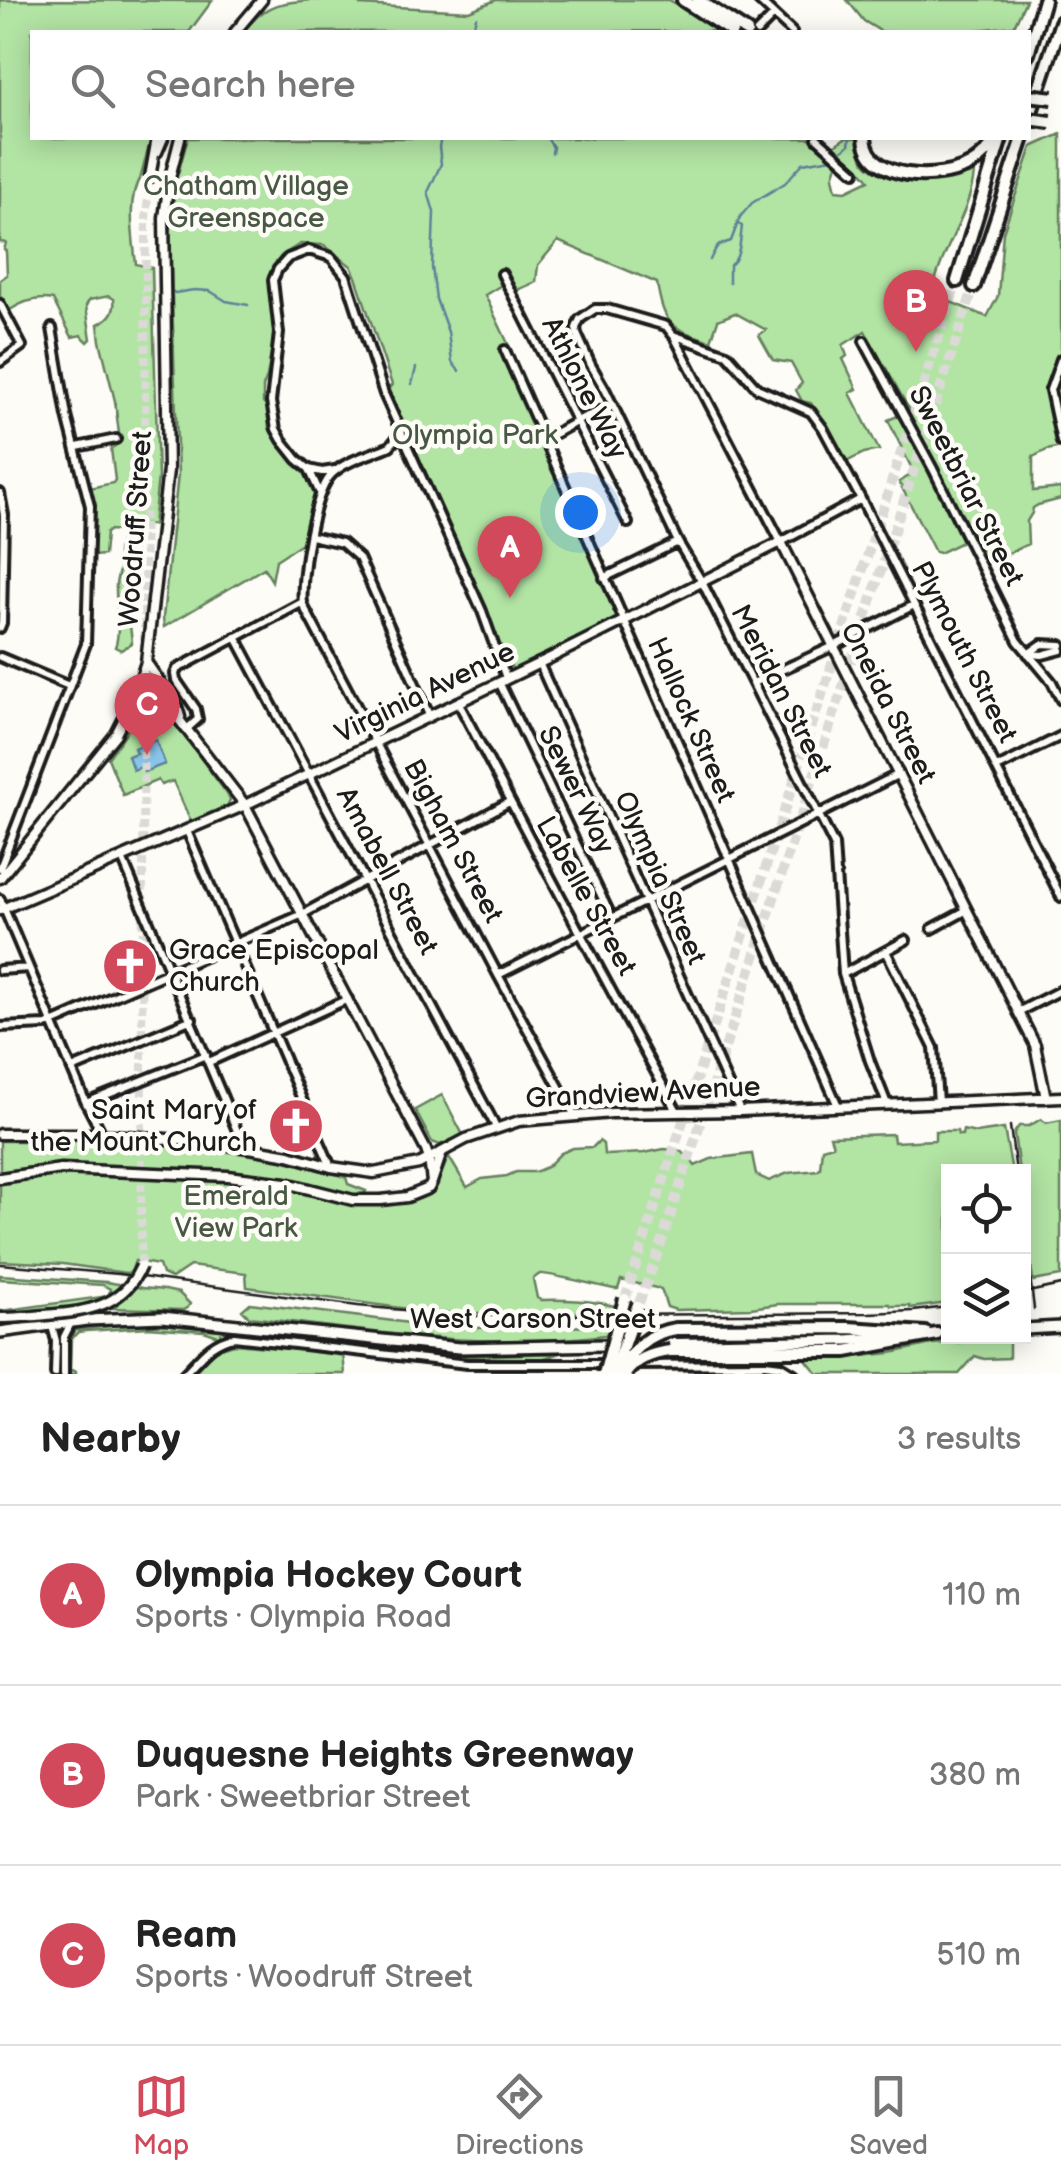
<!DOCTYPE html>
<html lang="en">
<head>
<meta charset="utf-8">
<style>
  :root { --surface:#fff; --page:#f6f6f6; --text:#222; --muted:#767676; --line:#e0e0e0; --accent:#d1495b }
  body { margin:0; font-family:"Balsamiq Sans",sans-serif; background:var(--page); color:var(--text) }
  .controls { position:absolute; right:30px; bottom:30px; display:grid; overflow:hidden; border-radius:0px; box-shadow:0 5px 25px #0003 }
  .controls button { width:90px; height:90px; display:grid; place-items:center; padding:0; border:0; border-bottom:2px solid var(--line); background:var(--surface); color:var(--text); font:50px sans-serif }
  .you { position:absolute; left:580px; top:512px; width:35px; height:35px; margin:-25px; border:8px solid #fff; border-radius:50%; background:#1a73e8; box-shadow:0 0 0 15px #1a73e833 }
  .badge { display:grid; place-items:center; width:65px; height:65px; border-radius:50%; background:var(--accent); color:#fff; font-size:32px; font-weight:700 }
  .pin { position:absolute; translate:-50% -82px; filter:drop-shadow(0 2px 5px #0008) }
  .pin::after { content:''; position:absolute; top:52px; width:35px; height:30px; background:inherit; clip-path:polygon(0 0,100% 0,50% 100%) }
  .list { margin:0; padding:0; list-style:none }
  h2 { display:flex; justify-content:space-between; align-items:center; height:130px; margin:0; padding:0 40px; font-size:42px }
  h2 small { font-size:32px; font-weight:400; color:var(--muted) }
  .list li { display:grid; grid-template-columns:65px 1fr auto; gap:30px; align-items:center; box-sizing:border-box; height:180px; padding:0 40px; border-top:2px solid var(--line) }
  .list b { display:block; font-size:38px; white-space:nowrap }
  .list p { margin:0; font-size:32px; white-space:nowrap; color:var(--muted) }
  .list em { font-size:32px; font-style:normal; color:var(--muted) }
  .icon { flex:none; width:55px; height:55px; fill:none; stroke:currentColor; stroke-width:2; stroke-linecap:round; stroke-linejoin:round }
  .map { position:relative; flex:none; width:1061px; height:1374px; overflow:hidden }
  .search { position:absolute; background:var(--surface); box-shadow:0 5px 25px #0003; left:30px; right:30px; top:30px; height:110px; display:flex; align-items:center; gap:25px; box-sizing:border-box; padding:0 35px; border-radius:0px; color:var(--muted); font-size:38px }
  .sheet { height:670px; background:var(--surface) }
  nav { display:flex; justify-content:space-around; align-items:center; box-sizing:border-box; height:140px; border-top:2px solid var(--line); background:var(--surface); font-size:28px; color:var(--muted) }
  nav a { display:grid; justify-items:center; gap:5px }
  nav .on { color:var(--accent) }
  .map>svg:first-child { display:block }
  .green { fill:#b2e4a4; stroke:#678060; stroke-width:2.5 }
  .water { fill:#8ac5ea; stroke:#5e8198; stroke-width:2.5 }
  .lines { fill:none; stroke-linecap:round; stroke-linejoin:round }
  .stream { stroke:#5e8198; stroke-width:2.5 }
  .secondary-tunnel { stroke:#dbdad6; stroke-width:8; stroke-dasharray:8 4; stroke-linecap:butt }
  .highway-tunnel { stroke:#dbdad6; stroke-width:10; stroke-dasharray:10 5; stroke-linecap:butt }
  .street-casing { stroke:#1c1c1c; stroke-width:14 }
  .secondary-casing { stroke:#1c1c1c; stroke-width:15 }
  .primary-casing { stroke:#1c1c1c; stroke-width:16 }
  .highway-casing { stroke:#1c1c1c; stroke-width:18 }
  .street { stroke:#fdfcf7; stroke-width:6 }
  .secondary { stroke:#fdfcf7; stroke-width:8 }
  .primary { stroke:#fdfcf7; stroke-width:9 }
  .highway { stroke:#fdfcf7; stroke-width:10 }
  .rail { stroke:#1c1c1c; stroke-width:2.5 }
  .secondary-bridge-casing { stroke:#1c1c1c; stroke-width:15; stroke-linecap:butt }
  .highway-bridge-casing { stroke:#1c1c1c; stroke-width:18; stroke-linecap:butt }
  .secondary-bridge { stroke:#fdfcf7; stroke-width:8 }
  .highway-bridge { stroke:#fdfcf7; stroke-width:10 }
  .labels { text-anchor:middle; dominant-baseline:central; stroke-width:9; stroke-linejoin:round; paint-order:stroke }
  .park-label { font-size:28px; fill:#495845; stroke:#fdfcf7 }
  .street-label { font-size:28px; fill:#1c1c1c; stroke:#fdfcf7 }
  .poi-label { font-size:28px; fill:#1c1c1c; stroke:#fdfcf7; text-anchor:start }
</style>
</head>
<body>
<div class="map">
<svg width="1061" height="1374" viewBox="0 0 1061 1374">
  <rect width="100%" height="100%" fill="#fdfcf7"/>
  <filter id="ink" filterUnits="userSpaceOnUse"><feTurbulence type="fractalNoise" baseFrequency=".01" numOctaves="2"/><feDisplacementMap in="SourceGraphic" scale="20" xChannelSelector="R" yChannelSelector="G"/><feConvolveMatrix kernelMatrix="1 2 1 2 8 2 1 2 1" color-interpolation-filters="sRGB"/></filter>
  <g filter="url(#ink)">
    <path class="green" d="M0,0l212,1 -23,31h-157v106h119l-10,38c-15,22 -8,62 -5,88l16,4 6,209 -5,48h-15l-5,4c-1,14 3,27 2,41 -1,11 -8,22 -8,33 1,13 4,26 5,40l-11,7 -6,-3c6,-15 1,-42 1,-58 -1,-9 4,-17 4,-26 -1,-2 -2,-5 -2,-8 0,-10 4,-15 3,-24l-11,-1 -4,3 -2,22 -11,1v-47l-3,-21 23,-5 2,-3 -4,-31 9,-7 -5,-41 -15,-60 -2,-17c11,-5 18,-13 16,-25l-5,-3 -20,4 -3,6 5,33 -3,3 -7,-7 -9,2 -19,-37c-16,-3 -29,1 -43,10l-10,-14v-16l7,-5 -1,-24 -2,-1 2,-7 -6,-1z
      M311,0h47l2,5 109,6 27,-11h173l50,31 -476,1c23,-29 33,-28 68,-32z
      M847,0h179l-12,26 -57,6h-75l-18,-11z
      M1061,134v270l-2,1 2,42 -14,3 -14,7v34l28,-3v11l-23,6 -5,3 -1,5 -5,8 1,23 -49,23 -15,-26 -25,12 -4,-1 -36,-70 15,-9 -26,-53 22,-9 -45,-80 -22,14 4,11 -4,3 14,30 -7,4 29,57 -15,3 -18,9 -35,-59 -9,-2 -6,-11 6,-7 -11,-20 -18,-3 -14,-25 7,-5 -31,-17 -17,7 -7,21c-40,-13 -47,-15 -54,-58l-99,-42 -20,24 -2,17 -23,10 -5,-11 -23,14 26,55 -8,4 114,264 -104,53 -2,-5 -3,1 -36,-92 -84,-186 4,-4 -36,-108 -5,-11 -27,-21 -24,-1 -19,12 -5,7 -7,16 -1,10 5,19 1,30 -7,39 -4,10v16l4,4 2,21 11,19 2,-1c9,10 21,20 28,31 10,18 -1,46 -5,64l-29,19 -4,21 -8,-13 -100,59 -1,-9 15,-144 -8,-236 5,-54 13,-46h623l27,24 -5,15 3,13 10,1 23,-11 -10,-12 -23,-18 -1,-5 10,-7h13c1,7 2,17 6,23 17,24 85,21 110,12 -3,33 -22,61 -33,91 -4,10 -7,20 -10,30l56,23 11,-21 5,-64 29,-85z
      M148,704l21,11 58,79 3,6 -3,6 -36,16 -18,-41 -12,4 -3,-5 -35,15 -15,-37 20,-28 11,-21z
      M442,1095l21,40 -23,10 -8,-3 -17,-32z
      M1041,1119l5,4 15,-3v156l-28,5 -9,-75v-34l-5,-1 -5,-38 5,-7h10z
      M1004,1129l8,42 -64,1v131l-38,5v-2h-19l-1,-2h-112l-27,4 -75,2 -9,-3 -6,-18 -40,-9 -3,9h-4c-11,-2 -69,-17 -74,-15 -3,1 -5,4 -7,5l4,19 4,2c26,-1 49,0 74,6l-2,7h-176l-190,-26 -1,-14 -56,-7 -18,12 -10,-4 -3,-9 -24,-4 -4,11 -5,1 -63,-9 -63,-3v-120h103l83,6 85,10 75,20 2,7 18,7 -3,5 -15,-1v9c22,1 74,5 87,-17 6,-9 8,-20 14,-30l18,30 15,-8 25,-3 9,-4h19l12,-5 14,-14 12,-5 20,-1 6,-6 4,3 1,10 3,1 37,-2 20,-4 14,1 10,6 7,10 16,-7 41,-5 4,21 13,6 19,-8 30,-3 2,-2 2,-20 11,-3 -3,-9 63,-2 1,8 41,-2v-9h22l1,4h4l1,-5 13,3z
      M0,1275l106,7 36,6 23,2 14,3 11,11 -2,3 -5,3 -109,-3 -74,9v-5l109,-15 1,-7 -7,-4 -103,-6z
      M250,1303l175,22 49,3 132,-2 4,3 -5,6c-123,16 -235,-4 -356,-18l-7,-7z
      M164,1324l302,32 95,-3 -23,7h-73l-94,-9 -129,-17 -24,2 -14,-5 -56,-4 -62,4 -8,1 -7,7 -1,31 6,1v3h-9l1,-37 6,-7 43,-5z
      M1009,1339v19l-25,1 -9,-3 -16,18h-141l-13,-16h38l48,-5 41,-9z
      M234,1344l109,10 2,20h-152l23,-25z"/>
    <path class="water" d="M156,740l9,24 -21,8 -2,-5 -9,3 -5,-14 8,-3 -2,-5z"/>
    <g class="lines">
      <path class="stream" d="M472,32l4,-15
        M441,138l-2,9 2,17 -13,28 6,20 -2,55 4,32 12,33 4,30 7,9
        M547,138l6,9 -1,6
        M839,153l10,-8 1,-7
        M710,260c7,-15 7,-15 21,-19l9,-24 12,-14 33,-20 18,-20 29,-5
        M730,270v-5c11,-7 10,-26 12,-39l-4,-2
        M729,271v12
        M172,291l3,2 19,-3 16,1 16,10 22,4
        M412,384l4,-16"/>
      <path class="secondary-tunnel" d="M144,652l2,-434 4,-41
        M141,1263l3,-592"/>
      <path class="highway-tunnel" d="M625,1299l332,-1018
        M639,1303l19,-50 316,-967"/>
      <g class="street-casing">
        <path id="street" d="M758,0l34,32
          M757,32l17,-17
          M817,138l38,34
          M502,274l126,249
          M0,304l22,42 -22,16
          M674,336l107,206 80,-43
          M864,341l69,128 85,172 34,41 9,18
          M505,350l333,756
          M1061,359l-11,31 11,52
          M400,429l-4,10 -6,7c-17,8 -44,14 -58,28 -19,19 -32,103 -29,131l195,370 77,141
          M545,439l40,-22 28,-11
          M77,447l39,-8
          M309,469l13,3 13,-2
          M319,491l-10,-22 -12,-10 -15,-19 -6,-11 -5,-27 8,-69 -6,-53 5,-11 10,-11 21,-8 22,7 15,19 38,118 98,217 24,67
          M0,493l4,22 -2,108 -2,5
          M311,536l31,7 17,15 70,157
          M604,578l74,-36
          M236,637l260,490
          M1028,654l14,-10 19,1
          M1030,654l12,1 19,-5
          M0,657l69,29
          M539,663l201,448
          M499,682l113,236
          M753,683l81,-37 80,-41
          M458,702c72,137 144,274 219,409
          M188,728l10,-9 -2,-10 -20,-29 -1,-6 2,-5 126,-67
          M997,768l64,-32
          M187,831l144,336
          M122,858l121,287
          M0,868l86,-224 4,-138 -23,-90 -15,-88
          M0,899l86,204 13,25v6
          M932,929l35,-19
          M886,951l48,97 4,54
          M0,970l29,-2
          M843,974l63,-34
          M498,975l401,-201
          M1018,1012l43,-22
          M0,1027l46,-2 6,-2 251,-109 206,-112
          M209,1062l139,-63
          M72,1069l120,-50
          M86,1103l120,-48
          M887,1104l-17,-43 -27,-87 -9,-129 -132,-263 -24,-40 -72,-151 -15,-26 -14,-31 -1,-6 4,-9 15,-10h12l59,17 7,9 54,19 30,34 54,24 12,16 38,71 200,398
          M52,1326l4,15 -1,33
          M635,1365l130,-1 16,2 13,8
          M64,1374v-37l7,-14
          M184,1374c16,-16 27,-33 50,-37l233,27h140"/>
      </g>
      <g class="secondary-casing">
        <path id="secondary" d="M235,32l27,-32
          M157,152l6,-14
          M150,177l7,-39
          M146,662l31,45 3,10
          M133,701l23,-1 11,6
          M0,878l116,-144 17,-33 13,-39 22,-192 -4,-252 5,-37 11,-43
          M0,910l245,-105 305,-147 231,-116 254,503 11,53
          M0,1134h99l122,9 68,12 42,12 43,6 45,-9 47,-25 53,-18 93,-8 128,-2 321,-14
          M0,1178l61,-9 167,7 58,7 67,17h28l26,-3 22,-9 3,-6 -3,-23 -3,-9 -181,-345 -102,-132
          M432,1182l10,-30"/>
      </g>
      <g class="primary-casing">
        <path id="primary" d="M1024,1329l37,-2
          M0,1332l87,-12 75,-3 297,31 387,-8 60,-4"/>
      </g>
      <g class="highway-casing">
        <path id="highway" d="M683,0l49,32
          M698,0l49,32
          M1028,54l16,-54
          M1028,121l33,-99
          M865,138c4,44 75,43 105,27 12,-7 20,-17 28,-27
          M957,281l44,-143
          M974,286l49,-148
          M676,1329l172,-1 78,5
          M670,1351h176l91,-17"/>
      </g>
      <use href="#street" class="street"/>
      <use href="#secondary" class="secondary"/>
      <use href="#primary" class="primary"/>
      <use href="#highway" class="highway"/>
      <path class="rail" d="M1010,1126l6,46
        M1024,1226l10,83
        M0,1264l119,10 239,32 112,10 399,-3 44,-2 35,-4
        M1024,1293l37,-8"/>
      <g class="secondary-bridge-casing">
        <path id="secondary-bridge" d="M0,1318c19,0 37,-2 56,-4 37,-3 69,-11 85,-48"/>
      </g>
      <g class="highway-bridge-casing">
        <path id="highway-bridge" d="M1028,95l25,3
          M1028,119l23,3
          M626,1373c10,-14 27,-20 44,-22
          M604,1374l21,-75
          M613,1374l24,-67
          M619,1374c13,-25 28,-41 57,-45"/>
      </g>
      <use href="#secondary-bridge" class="secondary-bridge"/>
      <use href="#highway-bridge" class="highway-bridge"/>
    </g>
  </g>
  <defs>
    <g id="church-disc" transform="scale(2.875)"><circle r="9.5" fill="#d1495b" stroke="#fdfcf7"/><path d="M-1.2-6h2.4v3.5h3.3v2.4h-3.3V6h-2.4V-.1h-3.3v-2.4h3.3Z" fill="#fff"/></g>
  </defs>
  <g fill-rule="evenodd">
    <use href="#church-disc" x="130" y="966"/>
    <use href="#church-disc" x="296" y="1126"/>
  </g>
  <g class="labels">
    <g class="park-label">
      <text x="246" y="186">Chatham Village<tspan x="246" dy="32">Greenspace</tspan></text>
      <text x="475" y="435">Olympia Park</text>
      <text x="236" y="1196">Emerald<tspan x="236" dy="32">View Park</tspan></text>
    </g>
    <g class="street-label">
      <text transform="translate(584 388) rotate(63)">Athlone Way</text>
      <text transform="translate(966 486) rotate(63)">Sweetbriar Street</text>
      <text transform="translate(136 529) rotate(-86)">Woodruff Street</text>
      <text transform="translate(964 652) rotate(63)">Plymouth Street</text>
      <text transform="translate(781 691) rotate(63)">Meridan Street</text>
      <text transform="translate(425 693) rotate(-26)">Virginia Avenue</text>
      <text transform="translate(888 703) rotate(63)">Oneida Street</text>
      <text transform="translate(691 720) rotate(66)">Hallock Street</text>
      <text transform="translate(576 790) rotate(64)">Sewer Way</text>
      <text transform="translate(453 841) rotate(62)">Bigham Street</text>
      <text transform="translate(387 871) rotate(62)">Amabell Street</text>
      <text transform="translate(660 878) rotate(66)">Olympia Street</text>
      <text transform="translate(586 896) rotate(61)">Labelle Street</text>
      <text transform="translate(643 1093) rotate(-3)">Grandview Avenue</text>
      <text x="533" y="1319">West Carson Street</text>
    </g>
    <g class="poi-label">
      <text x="169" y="950">Grace Episcopal<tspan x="169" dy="32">Church</tspan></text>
      <text x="257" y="1110" text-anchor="end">Saint Mary of<tspan x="257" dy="32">the Mount Church</tspan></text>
    </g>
  </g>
</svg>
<div class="controls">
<button><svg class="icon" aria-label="locate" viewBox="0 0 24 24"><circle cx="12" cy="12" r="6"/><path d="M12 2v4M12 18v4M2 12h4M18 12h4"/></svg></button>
<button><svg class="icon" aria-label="layers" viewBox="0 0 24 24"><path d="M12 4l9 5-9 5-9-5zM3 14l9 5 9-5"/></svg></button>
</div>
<div class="you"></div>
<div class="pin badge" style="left:510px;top:598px">A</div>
<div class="pin badge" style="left:916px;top:352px">B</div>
<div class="pin badge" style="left:147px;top:755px">C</div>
<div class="search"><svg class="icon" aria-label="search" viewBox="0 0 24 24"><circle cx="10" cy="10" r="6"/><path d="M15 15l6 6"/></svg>Search here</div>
</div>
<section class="sheet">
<h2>Nearby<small>3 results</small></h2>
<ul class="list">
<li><span class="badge">A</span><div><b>Olympia Hockey Court</b><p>Sports · Olympia Road</p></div><em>110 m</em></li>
<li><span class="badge">B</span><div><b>Duquesne Heights Greenway</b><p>Park · Sweetbriar Street</p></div><em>380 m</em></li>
<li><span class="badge">C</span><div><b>Ream</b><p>Sports · Woodruff Street</p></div><em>510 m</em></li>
</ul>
</section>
<nav>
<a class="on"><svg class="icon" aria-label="map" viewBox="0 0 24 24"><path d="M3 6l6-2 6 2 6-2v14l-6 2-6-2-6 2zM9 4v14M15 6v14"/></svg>Map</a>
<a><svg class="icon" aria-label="directions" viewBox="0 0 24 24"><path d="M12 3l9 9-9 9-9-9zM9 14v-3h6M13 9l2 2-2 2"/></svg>Directions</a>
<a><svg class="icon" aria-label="saved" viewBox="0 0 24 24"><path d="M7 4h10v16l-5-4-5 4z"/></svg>Saved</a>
</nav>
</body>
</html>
